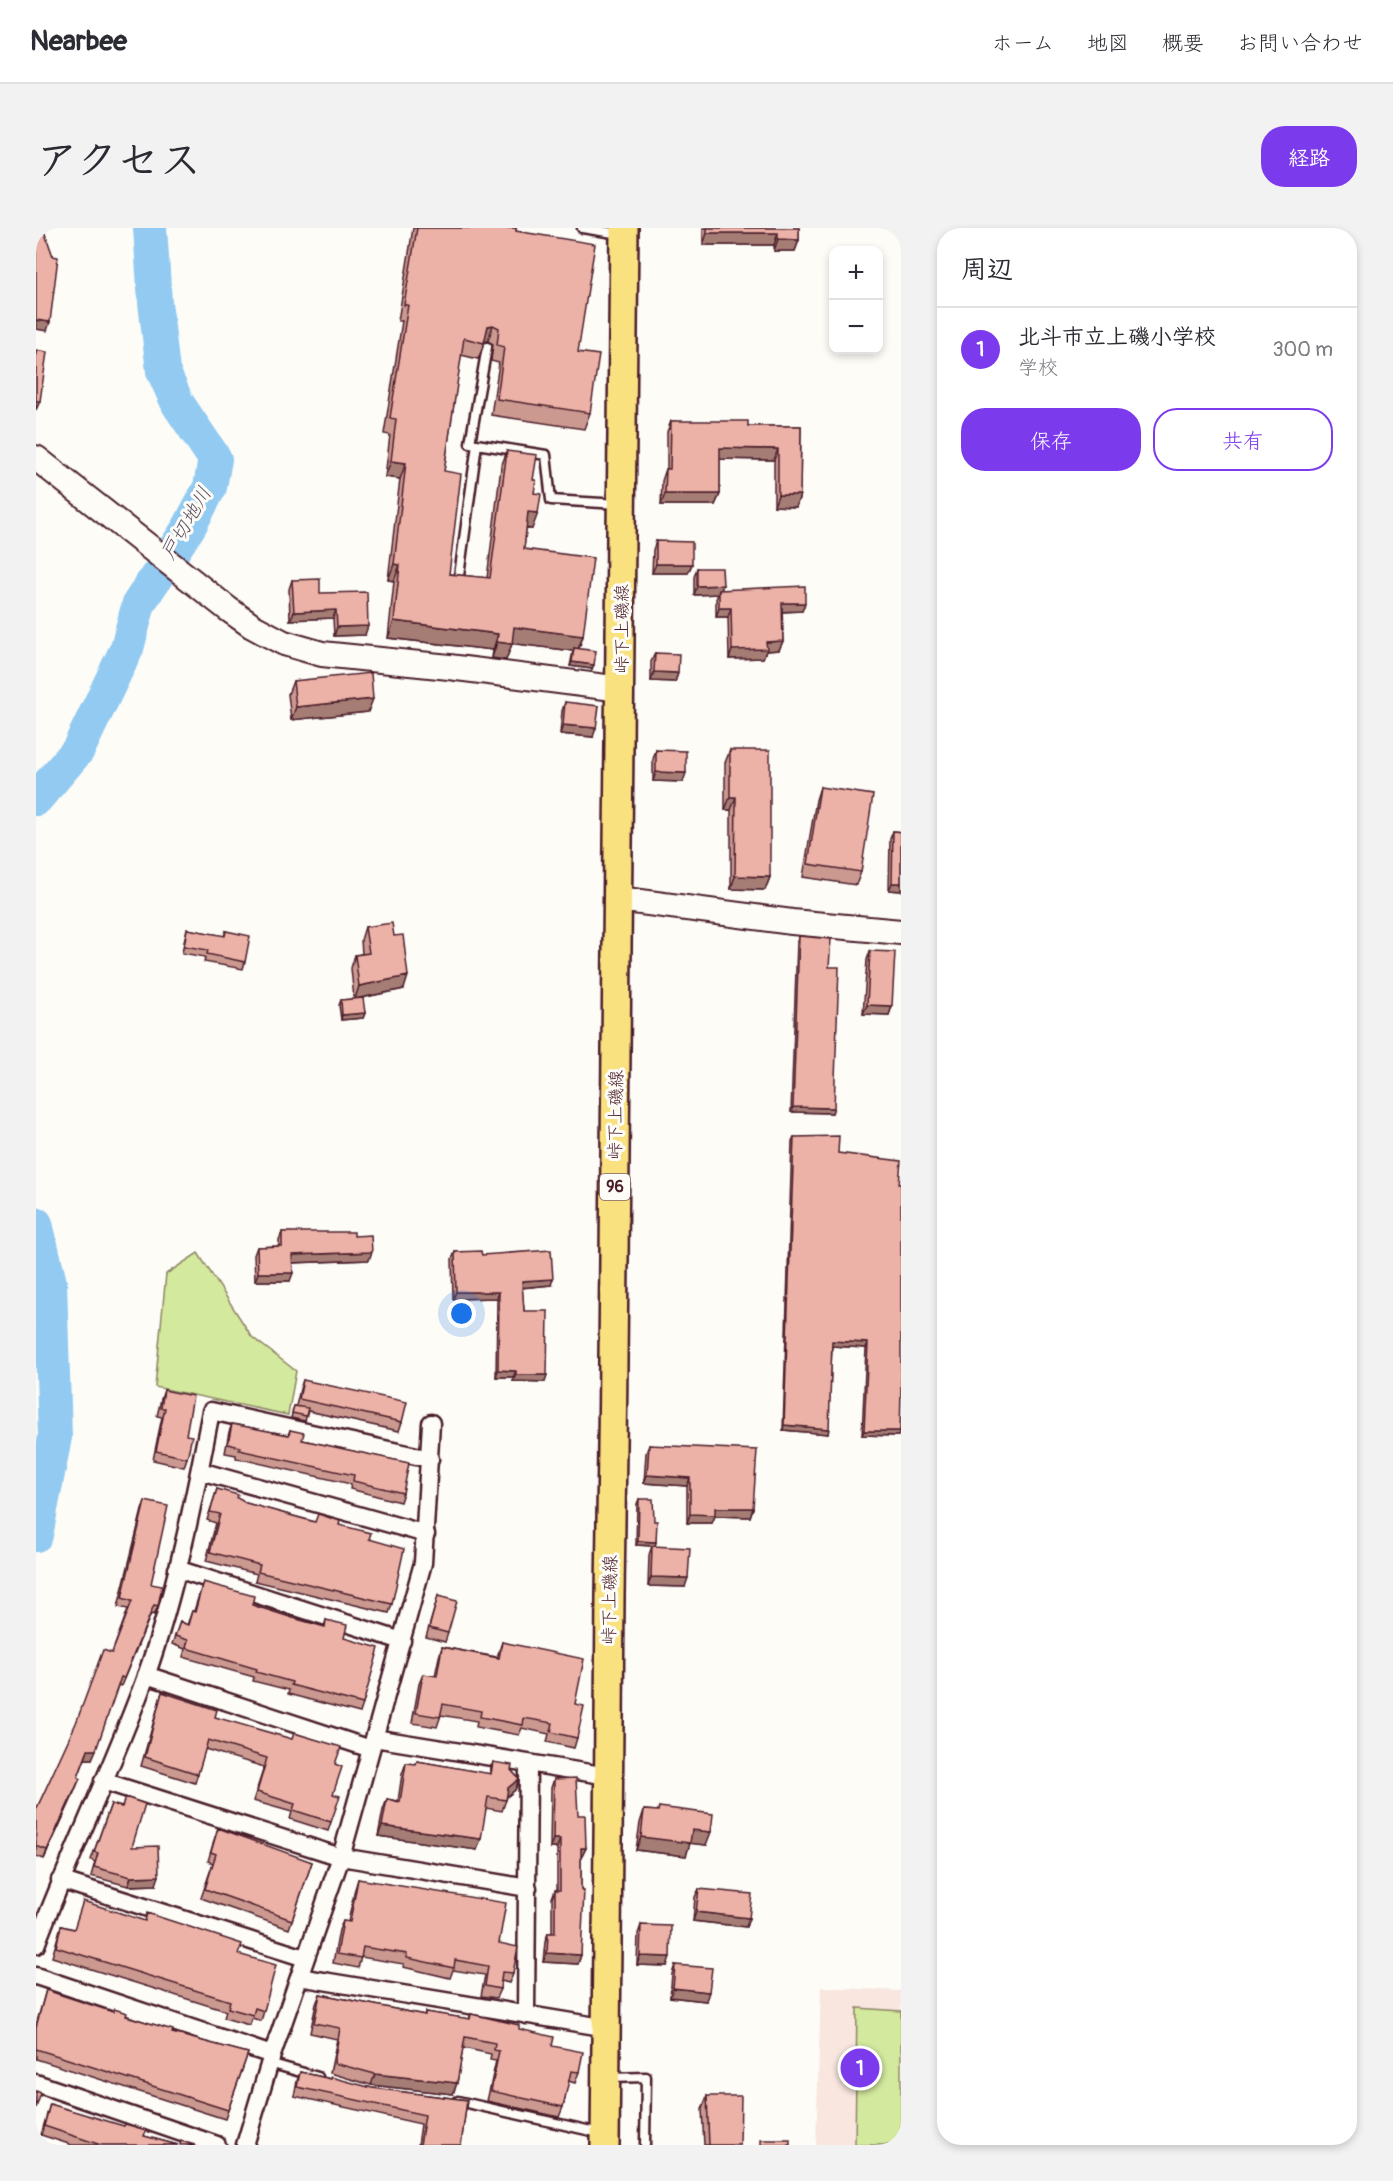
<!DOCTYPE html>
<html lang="ja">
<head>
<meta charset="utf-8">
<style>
  :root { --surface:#fff; --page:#f2f2f3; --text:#2b2b33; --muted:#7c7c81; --line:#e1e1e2; --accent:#7c3aed }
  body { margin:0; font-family:Pangolin,"Klee One",sans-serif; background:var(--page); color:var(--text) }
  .controls { position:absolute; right:18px; top:18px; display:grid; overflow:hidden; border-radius:12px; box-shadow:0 3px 9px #0003 }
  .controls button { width:54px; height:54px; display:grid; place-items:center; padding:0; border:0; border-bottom:2px solid var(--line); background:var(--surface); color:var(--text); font:30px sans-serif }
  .you { position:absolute; left:426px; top:1086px; width:21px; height:21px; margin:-15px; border:4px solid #fff; border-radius:50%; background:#1a73e8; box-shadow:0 0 0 9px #1a73e833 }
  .badge { display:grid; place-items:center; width:39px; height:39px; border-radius:50%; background:var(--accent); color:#fff; font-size:20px; font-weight:700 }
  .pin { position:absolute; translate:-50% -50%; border:3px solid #fff; box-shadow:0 2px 6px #0006 }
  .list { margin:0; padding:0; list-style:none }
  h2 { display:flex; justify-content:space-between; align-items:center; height:78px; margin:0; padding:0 24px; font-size:26px }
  h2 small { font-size:20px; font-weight:400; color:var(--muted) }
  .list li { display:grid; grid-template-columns:39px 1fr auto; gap:18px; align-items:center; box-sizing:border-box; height:84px; padding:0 24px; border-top:2px solid var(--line) }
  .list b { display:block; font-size:22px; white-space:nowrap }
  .list p { margin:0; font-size:20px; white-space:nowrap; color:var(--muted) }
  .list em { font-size:20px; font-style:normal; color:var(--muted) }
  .actions { display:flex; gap:12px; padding:18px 24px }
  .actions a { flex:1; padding:14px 0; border:2px solid var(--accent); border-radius:24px; text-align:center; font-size:21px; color:var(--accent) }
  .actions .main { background:var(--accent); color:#fff }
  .map { position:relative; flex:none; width:865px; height:1917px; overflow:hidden; border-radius:24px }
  header { display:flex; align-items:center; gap:36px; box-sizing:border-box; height:84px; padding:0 30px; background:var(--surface); border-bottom:2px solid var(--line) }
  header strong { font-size:28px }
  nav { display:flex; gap:33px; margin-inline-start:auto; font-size:21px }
  .intro { display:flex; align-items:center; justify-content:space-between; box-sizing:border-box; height:144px; padding:0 36px }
  h1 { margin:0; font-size:42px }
  .button { padding:15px 27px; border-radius:24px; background:var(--accent); color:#fff; font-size:21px; font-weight:700 }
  main { display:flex; gap:36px; padding:0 36px }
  aside { flex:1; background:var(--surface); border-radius:24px; box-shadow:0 3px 9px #0003 }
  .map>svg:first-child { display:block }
  .built { fill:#f8e6df }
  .green { fill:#d3e99e; stroke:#8e8464; stroke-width:1.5 }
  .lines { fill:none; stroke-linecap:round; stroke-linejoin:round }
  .river { stroke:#92caf1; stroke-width:34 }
  .lane-casing { stroke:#4a1f2b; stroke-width:13 }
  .street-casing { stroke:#4a1f2b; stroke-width:21 }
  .secondary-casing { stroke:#4a1f2b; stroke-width:28 }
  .primary-casing { stroke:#4a1f2b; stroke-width:32 }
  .lane { stroke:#fdfcf7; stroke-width:8 }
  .street { stroke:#fdfcf7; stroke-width:16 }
  .secondary { stroke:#fdfcf7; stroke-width:24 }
  .primary { stroke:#fae180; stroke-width:27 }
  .wall { fill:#cb9990; stroke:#4a1f2b; stroke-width:1.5 }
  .shaded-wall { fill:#a57d75; stroke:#4a1f2b; stroke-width:1.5 }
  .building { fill:#ecb2a7; stroke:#4a1f2b; stroke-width:1.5 }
  .labels { text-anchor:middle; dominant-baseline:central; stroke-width:6; stroke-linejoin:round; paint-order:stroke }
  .shield { fill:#fdfcf7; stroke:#806168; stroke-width:1.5 }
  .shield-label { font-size:16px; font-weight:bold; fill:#4a1f2b }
  .street-label { font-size:18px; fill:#4a1f2b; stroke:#fdfcf7 }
  .water-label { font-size:20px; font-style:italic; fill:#605266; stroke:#fdfcf7 }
</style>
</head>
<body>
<header>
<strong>Nearbee</strong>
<nav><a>ホーム</a><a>地図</a><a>概要</a><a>お問い合わせ</a></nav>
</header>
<div class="intro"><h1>アクセス</h1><a class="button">経路</a></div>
<main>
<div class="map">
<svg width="865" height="1917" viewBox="0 0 865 1917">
  <rect width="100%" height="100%" fill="#fdfcf7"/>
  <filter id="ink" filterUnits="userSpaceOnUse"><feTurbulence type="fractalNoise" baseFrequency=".0167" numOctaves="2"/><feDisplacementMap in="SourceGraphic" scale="12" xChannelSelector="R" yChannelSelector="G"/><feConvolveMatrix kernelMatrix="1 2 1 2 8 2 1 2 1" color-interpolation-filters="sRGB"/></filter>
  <g filter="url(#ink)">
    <path class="built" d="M785,1759l80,4v154h-85z"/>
    <path class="green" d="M162,1025l54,84 44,34 -8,44 -133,-28 11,-113z
      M821,1780l44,3v134h-46z"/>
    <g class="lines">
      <path class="river" d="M0,571l42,-49 49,-102 12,-45 50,-76 21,-40 5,-28 -37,-55 -15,-33 -8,-69 -5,-74
        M0,996l14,59 5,154 -19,98"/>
      <g class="lane-casing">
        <path id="lane" d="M546,0l38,6
          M451,119l-17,96 76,12 5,45 68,4
          M423,348l18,-132
          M233,1835l49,14
          M574,1850l36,-1 -1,68
          M422,1873l142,32"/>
      </g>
      <g class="street-casing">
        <path id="street" d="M164,1243l226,63
          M141,1341l225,72
          M110,1447l225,74
          M338,1510l234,38
          M67,1553l238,76 187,31
          M24,1652l245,78
          M0,1717c34,-91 77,-178 110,-269 30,-85 48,-176 65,-265l219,48
          M0,1748l236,79
          M263,1749l309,51
          M490,1787l2,-251
          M0,1855l181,62
          M209,1917l27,-90 69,-198 82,-294 8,-140"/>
      </g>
      <g class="secondary-casing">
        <path id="secondary" d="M0,230l192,151 24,17 32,17 38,11 127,13 172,22
          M582,671l174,23 109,10"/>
      </g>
      <g class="primary-casing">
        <path id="primary" d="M569,1917c3,-183 3,-366 5,-549 6,-456 13,-912 14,-1368"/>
      </g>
      <use href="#lane" class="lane"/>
      <use href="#street" class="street"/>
      <use href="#secondary" class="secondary"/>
      <use href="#primary" class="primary"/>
    </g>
    <path class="wall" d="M377,0h103v3l62,121 12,61 -6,16 -93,-14 8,-52 -8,-2 2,-17 -5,-3 -3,1 -7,17 -17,-4 -17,116 5,103 38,4 14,-111 6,-16 26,29 1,13 -2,36h-6l-2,20 59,87 -4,13 13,20 -22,-3 3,-15 -61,-8 -6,17 -14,-2 1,-8 -105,-12 6,-57 -6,-1 12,-101 -15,-2 5,-42 -6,-1 18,-113h-4z
      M667,0h96v12l-4,11h-21v-6h-71z
      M0,122l4,51 -4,9z
      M635,193l77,5h53l-1,69 -4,12 -22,-1v-46l-54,-1v35l-5,11h-54l1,-24 4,-12h1v-37z
      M620,313l36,23 -4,9h-36l1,-23z
      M661,340l26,17 -2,5 84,13 -3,8 -20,1 1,29 -4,9 -13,1 -3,7 -34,1 -1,-42h-12v-18l2,-5 -24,1v-18z
      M256,352l28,13 45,42 -31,1 -1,-18 -43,2 -1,-31z
      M619,425l23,20 -3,9 -24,-1v-19z
      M257,453l75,31 -77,8 -3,-26z
      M529,474l28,35 -33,-3 2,-23z
      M620,522l27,32 -30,-1v-22z
      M694,522l40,127 -5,13 -34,-1v-79h-6v-47z
      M784,559l41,85 -5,13 -53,-8 13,-77z
      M857,603l8,1v59l-12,-1 1,-51z
      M329,699l29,9 10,53 -43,9 4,15 -2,5 -22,2 -2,-15 2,-5 13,-1 -3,-31 4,-13 7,-1 -1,-14z
      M151,701l37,7 2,-5 19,31 -2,7 -39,-7 1,-5 -23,-4 3,-16z
      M763,708l30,31 3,146 -41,-1 6,-171z
      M834,723l22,55 -3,9 -26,-1 4,-54z
      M758,909l44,16 61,31 1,247 -2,5 -36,-1 4,-87 -34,-2 -4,88 -45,-4 9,-289z
      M246,1004l72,4 15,24 -77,3 -2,18h-35l-1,-26 3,-8 22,-1v-6z
      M419,1024l27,3 69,30 -29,3 2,23 21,71 -32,-1v-4h-17l1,-79 -44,1 -1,-40z
      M267,1152l99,42 -3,9 -91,-20 -3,10 -14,-3 3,-12h2l4,-17z
      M128,1162l22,45 1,23 -3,9 -31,-7 9,-43 -5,-1 4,-17z
      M196,1196l56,11 2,-5 12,10 101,53 -3,9 -50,-13 1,-5 -115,-26v-3l-11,-2 4,-21z
      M613,1217l104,63 -3,9 -35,-1 -3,7h-25v-37l-43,-3 2,-30z
      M181,1261l29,14 69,19 24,3 30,14 23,65 -3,9 -134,-32 2,-7 -51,-13 10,-38 -9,-3z
      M603,1271l15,22 2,21 -1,4 30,41 -37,-1 1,-31 3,-9 -16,-1 1,-41z
      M109,1273l6,83 7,22 -4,9 -3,-1 -30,72 -3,-1 -26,74h-7l-7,18 -7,23 -27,59 -8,-3v-46l76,-157 16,-44 -10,-2 24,-97z
      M167,1354l49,23 41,13 31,9 2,-7 18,18 19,66 -3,9 -72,-19 1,-4 -36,-9 1,-4 -71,-20 2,-8 -13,-5 8,-22 7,3 5,-14h2z
      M402,1368l10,37 -3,9 -19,-5z
      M466,1414l73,62 2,34 -3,10 -27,-6 2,-8 -27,-6 -3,7 -43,-8 1,-6 -36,-6 -4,12 -25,-4 7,-39 4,-10 12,2 4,-19 3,-10 55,10z
      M126,1464l53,25 120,47 -4,58 -3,9 -38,-12 2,-7 -39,-11 11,-34 -59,-18 -10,34 -54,-17z
      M381,1533l72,13 4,-12 18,8 8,9 -4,11 -8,7 -5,14 -16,-3 -9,42 -99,-14 5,-26 4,-11 11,2 4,-27 4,-11 10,1z
      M518,1551l24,36 8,33 -4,8h-1v99l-3,9 -35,-2 2,-20 3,-9h4v-35l3,-8h2v-42h-7l1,-60z
      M75,1576l21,43 24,38 -28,1 -37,-10 4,-14 -4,-2z
      M623,1579l47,38 -16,-2 -4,13 -50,-6 4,-27 4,-13 14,1z
      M179,1609l97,25 -23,67 -88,-31 12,-35 -5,-2z
      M322,1651l141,64 14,30 -4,10 -8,-2 -1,8 -4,9 -15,-2 4,-21 -32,-5 -3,8 -47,-11 1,-3 -43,-7 -3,11 -25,-5 6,-33 4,-9 5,1 7,-33z
      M663,1661l50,29 -3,9 -53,-6 2,-24z
      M605,1697l26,41 -30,-1 1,-31z
      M25,1698l13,3 164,25 26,57 -3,10 -9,-3 -3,7 -25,-7 2,-7 -174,-54z
      M639,1737l31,36 -36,-4 2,-23z
      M10,1762l80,26 46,17 76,20 -23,66 -189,-60v-34z
      M284,1766l104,21 1,-3 44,7 2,-5 48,15 33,17 27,26 -4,11 -7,-2 -5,26 -4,10 -72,-16 9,-40 -6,-1 1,-6 -28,-6 -6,35 -4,11 -82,-9 -41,-12 7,-34 -27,-6 6,-29z
      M264,1844l72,16 95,12 -6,45h-43l3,-21 -127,-28 3,-15z
      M671,1868l33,49h-36l-2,-36z
      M14,1876l94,32 34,9h-106l-31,-10z"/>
    <path class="shaded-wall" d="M671,5h71l-4,12h-71z
      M742,11l21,1 -4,11h-21z
      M0,92l14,2 -3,9 -11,-2z
      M457,97l-5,16 -5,1 5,-16z
      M684,220l58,1 -4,11 -58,-1z
      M355,233l15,2 -6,16 -15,-2z
      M629,266h55l-5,11h-54z
      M742,267h22l-4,12 -22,-1z
      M492,284l10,1 -6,16 -9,-1z
      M358,336l6,1 -6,16 -6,-1z
      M620,336h36l-4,9h-36z
      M687,357l-4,9v-4l-1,4 -24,1 3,-9z
      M746,375h23l-3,8 -23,1z
      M683,380h12l-3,9h-12z
      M300,382l-3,8 -43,2 4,-8z
      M358,393l104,13 -5,16 -105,-12z
      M332,398l-3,9 -31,1 3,-9z
      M478,399l69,9 -6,16 -3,-4 -1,3 -65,-8z
      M747,413l-4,9 -13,1 -3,7 -34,1 3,-9 34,-8z
      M461,414l15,2 -6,16 -14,-2z
      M536,434l22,3 -2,4 -22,-3z
      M618,444l24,1 -3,9 -24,-1z
      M337,471l-5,13 -77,8 5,-13z
      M527,497l33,3 -3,9 -33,-3z
      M620,544l30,1 -3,9 -30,-1z
      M694,569h6l-5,13h-6z
      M699,648l35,1 -5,13 -34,-1z
      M856,655h9v8l-12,-1z
      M372,748l-4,13 -49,10 4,-13z
      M831,777l25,1 -3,9 -26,-1z
      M329,785l-2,5 -22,2 1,-5z
      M757,879l41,1 -2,5 -41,-1z
      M336,1024l-3,8 -80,3 3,-8z
      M222,1045h35l-3,8h-35z
      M517,1051l-2,6 -32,3 3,-7z
      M420,1064h43l-2,6 -44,1z
      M796,1113l36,2 -2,5 -35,-2z
      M462,1142l18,1 -3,6h-17z
      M480,1147h31l-2,7 -32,-1z
      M748,1197l45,4 -1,5 -45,-4z
      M828,1203h36l-2,5 -36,-1z
      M611,1247l43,3 -3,8 -43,-3z
      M679,1280h38l-3,9 -35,-1 -3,7h-25l3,-9z
      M602,1313l18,1 -1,4 -19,-1z
      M615,1349l37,1 -3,9 -37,-1z
      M52,1522h8l-4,9h-7z
      M44,1550l-9,22 -27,59 3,-9z
      M483,1551l-4,11 -11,9 4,-11z
      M346,1598l99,13 -4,11 -99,-14z
      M656,1602l19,2 -5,13 -19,-2h3l-4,13 -50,-6 5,-13z
      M517,1611h7l-3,9h-7z
      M545,1620h5l-4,8 -4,1z
      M123,1648l-3,9 -28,1 3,-9z
      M660,1684l53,6 -3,9 -53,-6z
      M511,1725l34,2 -3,9 -35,-2z
      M604,1728l30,1 -3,9 -30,-1z
      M637,1760l36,4 -3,9 -36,-4z
      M339,1846l82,9 -4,11 -82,-9z"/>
    <path class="building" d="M0,0h7l10,28 5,1 -8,65 -14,-2z
      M381,0h99v3l79,13 -17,108 21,3 -9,58 -93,-14 7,-52 -7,-2 2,-17 -6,-3 -5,1 -4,17 -20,-5 -20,133 17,3 -12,100 41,4 17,-127 30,4 -4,25h3l-2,13 7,1 -3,19 -10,-1 -4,37 69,9 -10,78 -69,-9 -2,17 -15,-2 1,-8 -104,-13 6,-56 -6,-1 12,-101 -15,-2 5,-42 -6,-1 18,-113h-4z
      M671,0h92v12l-21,-1v-6h-71z
      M0,122l11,2 -7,49h-4z
      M635,193h77v5h53l-1,69h-22v-46l-58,-1v46h-55l1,-25h4z
      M620,313l36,1v22h-36z
      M661,340h25l1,17 -26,1z
      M284,351v14l47,-1 1,34 -31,1 -1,-17 -42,2 -2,-32z
      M769,358v17h-23l1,38 -17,1 1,7 -35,1 -1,-42h-12v-18z
      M538,420l22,3 -2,14 -22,-3z
      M619,425l24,1 -1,19 -24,-1z
      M335,445l2,26 -77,8 -3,-26z
      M529,474l34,4 -3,22 -33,-3z
      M620,522l30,1v22l-30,-1z
      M694,522h40v127l-35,-1 1,-79h-6z
      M784,559l53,8 -12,77 -53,-8z
      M857,603l8,1v51h-9z
      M356,695l2,13 9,-1 5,41 -49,10 -4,-31 14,-2 -4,-26z
      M151,701l38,7 1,-5 24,5 -5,26 -38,-8 1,-4 -24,-4z
      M763,708l32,3 -2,28h10l-5,141 -41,-1z
      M834,723l25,1 -3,54 -25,-1z
      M327,770l2,15 -23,2 -1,-15z
      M803,908l-1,17 63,8 -2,23h2v207l-1,40h-36l4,-88 -36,-2 -3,88 -45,-4 10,-288z
      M246,1004h72v4l17,-1 1,17 -80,3 1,18h-35l-1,-26 25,-1z
      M515,1022l2,29 -31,2 2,30h24l-1,64h-31v-4l-18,-1 1,-78h-43l-1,-40 26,-1 1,4z
      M267,1152l104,22 -5,20 -103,-23z
      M128,1162l29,6 -7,39 6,1 -5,22 -31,-7 9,-43h-4z
      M258,1178l14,2 -2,8 -14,-3z
      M196,1196l57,11 1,-5 14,3 -2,7 107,23 -6,30 -50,-12 1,-6 -115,-25 1,-3 -12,-3z
      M613,1217l108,5 -4,58h-38v7l-25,-1v-36l-43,-3z
      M181,1261l21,6 -1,3 9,5 69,19 3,-8 22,7 -1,4 32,8 -2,6 35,10 -12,55 -134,-32 2,-7 -50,-13 10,-38 -10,-2z
      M603,1271h14l1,22h3l-1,21 -18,-1z
      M109,1273l23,5 -17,78 11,2 -4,20 -4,-1 -30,73 -3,-1 -25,73h-8l-10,27 2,1 -6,13 -27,59 -11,-4v-36l40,-87 27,-73 9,3 20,-52 -10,-3z
      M616,1318l38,2 -2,30 -37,-1z
      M167,1354l51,14 -2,9 41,13 32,9 1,-7 21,5 -3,13 35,10 -16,56 -72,-19 1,-3 -36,-10 1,-3 -71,-21 2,-8 -13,-4 5,-14 8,3 4,-14 3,1z
      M402,1368l19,5 -9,32 -19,-5z
      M466,1414l82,17 -9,45 9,2 -7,32 -26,-6 2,-9 -29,-5 -1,7 -43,-8 1,-6 -38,-7 -3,13 -24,-4 7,-39 14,2 5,-29 57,11z
      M126,1464l55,18 -2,7 77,22 2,-6 47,14 -6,17 7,3 -9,27 7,2 -9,26 -38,-12 2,-6 -38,-12 10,-34 -59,-18 -10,34 -53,-17z
      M381,1533l74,13 2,-12 19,3 -1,5 8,9 -11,9 -2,12 -18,-3 -7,42 -99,-13 5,-27 13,3 6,-39 10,1z
      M540,1550l2,37h7l1,33h-5v42h3l-3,65 -34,-2 1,-20h7v-43h5v-51h-7l1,-60z
      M89,1569l20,7 -13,43 26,-1 1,30 -28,1 -37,-10 4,-14 -4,-1 17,-48 11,3z
      M623,1579l54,7 -2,18 -19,-2 -2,13 -49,-6 3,-27 14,1z
      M182,1600l94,34 -20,58 -87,-31 11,-35 -5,-2z
      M322,1651l148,24 -7,40 19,4 -5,26 -11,-1 -2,17 -15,-3 3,-20 -33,-6 -1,8 -47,-10v-4l-44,-7 -2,11 -24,-4 6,-33 7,1z
      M663,1661l53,5 -3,24 -53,-6z
      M47,1673l62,20 2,-8 95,31 -4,10 38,11 -12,46 -9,-3 -2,7 -25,-7 2,-7 -174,-54 5,-21 13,3z
      M605,1697l30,1 -1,31 -30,-1z
      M639,1737l37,3 -3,24 -36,-4z
      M10,1762l67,22 1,-3 13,4 -1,3 47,14 -1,3 76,20 -20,57 -192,-61v-22z
      M284,1766l105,21v-3l45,7 1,-5 48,11v4l35,8 -2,9 31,6 -4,20 -8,-1 -8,36 -72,-16 8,-40 -5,-1 1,-7 -30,-6 -8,46 -82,-9 -41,-11 6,-35 -26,-5z
      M264,1844l31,7v-2l41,11 95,12 -6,45h-41l5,-30 -128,-28z
      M0,1863l5,2 -5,15z
      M671,1868h34l-1,49h-31z
      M14,1876l74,22 1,-2 21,6 -2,6 34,9h-77l-57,-19z
      M725,1912h29v5h-29z
      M145,1913l14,4h-15z"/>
  </g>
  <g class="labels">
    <rect class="shield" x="564" y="946" width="30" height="26" rx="4.5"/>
    <g class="shield-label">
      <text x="579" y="959">96</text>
    </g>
    <g class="street-label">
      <text transform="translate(586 401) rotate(-90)">峠下上磯線</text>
      <text transform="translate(580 887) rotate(-89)">峠下上磯線</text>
      <text transform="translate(574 1372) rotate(-89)">峠下上磯線</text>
    </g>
    <g class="water-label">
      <text transform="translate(150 295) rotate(-60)">戸切地川</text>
    </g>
  </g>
</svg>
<div class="controls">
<button>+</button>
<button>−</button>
</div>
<div class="you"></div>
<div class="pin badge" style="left:824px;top:1840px">1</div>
</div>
<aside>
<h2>周辺<small></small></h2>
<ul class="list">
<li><span class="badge">1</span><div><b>北斗市立上磯小学校</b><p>学校</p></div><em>300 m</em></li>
</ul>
<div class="actions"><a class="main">保存</a><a>共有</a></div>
</aside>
</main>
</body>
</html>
